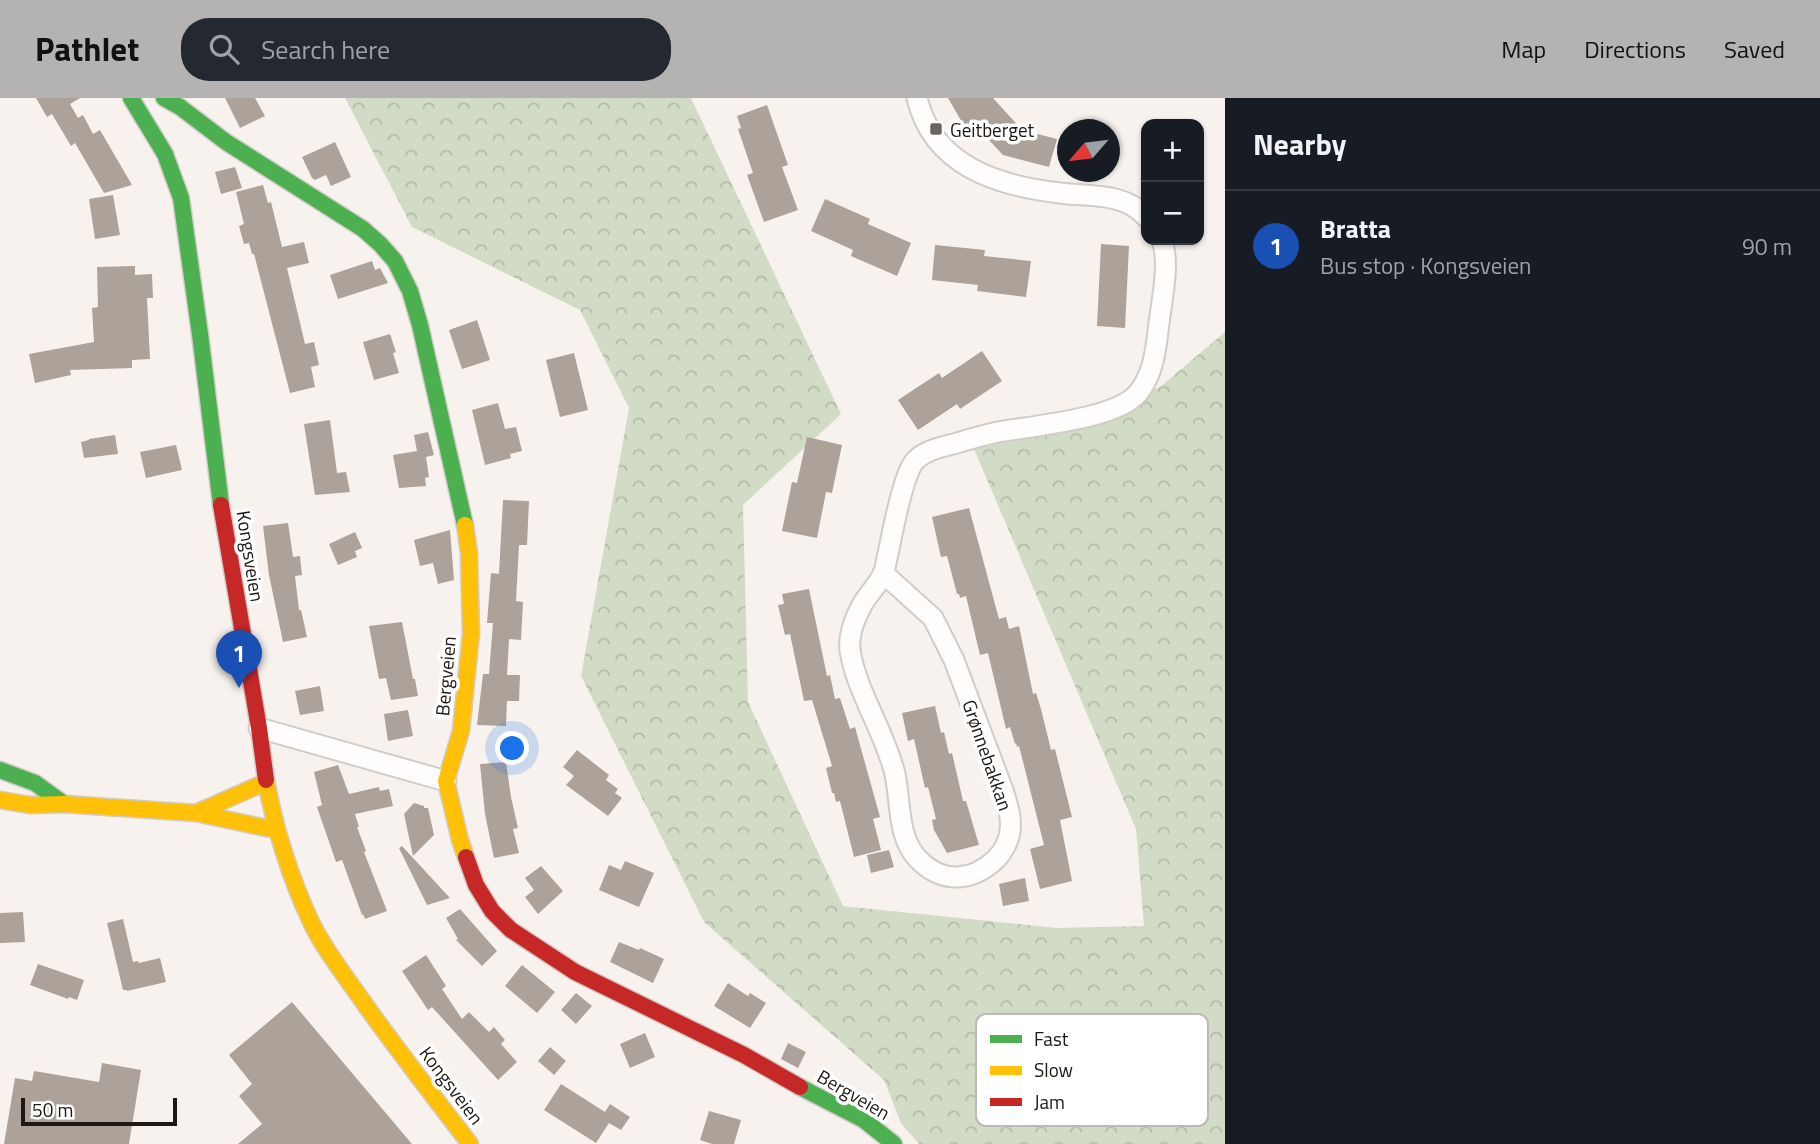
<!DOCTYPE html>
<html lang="en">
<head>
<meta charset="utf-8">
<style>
  :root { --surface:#171b24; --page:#242831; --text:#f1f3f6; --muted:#9ea1a6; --line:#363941; --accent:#b4b3b2 }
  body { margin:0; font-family:"Titillium Web",sans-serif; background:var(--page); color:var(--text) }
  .controls { position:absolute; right:21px; top:21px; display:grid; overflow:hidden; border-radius:14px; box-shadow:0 2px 5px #0004 }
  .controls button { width:63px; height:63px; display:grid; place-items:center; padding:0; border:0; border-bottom:2px solid var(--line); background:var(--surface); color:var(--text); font:35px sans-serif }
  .compass { position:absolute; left:1057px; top:21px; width:63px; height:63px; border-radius:50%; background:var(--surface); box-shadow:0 2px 5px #0004; rotate:242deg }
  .scale { position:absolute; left:21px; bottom:18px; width:156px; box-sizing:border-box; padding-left:7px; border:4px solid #1d1814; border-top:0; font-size:19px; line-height:24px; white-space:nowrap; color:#1d1814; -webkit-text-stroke:5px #fff; paint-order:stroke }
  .you { position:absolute; left:513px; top:651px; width:24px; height:24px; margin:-18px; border:5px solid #fff; border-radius:50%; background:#1a73e8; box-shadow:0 0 0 10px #1a73e833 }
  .badge { display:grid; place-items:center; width:46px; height:46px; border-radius:50%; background:var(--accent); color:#fff; font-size:23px; font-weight:700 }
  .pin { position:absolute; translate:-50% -58px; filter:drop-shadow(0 2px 4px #0008) }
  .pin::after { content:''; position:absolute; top:37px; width:24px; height:21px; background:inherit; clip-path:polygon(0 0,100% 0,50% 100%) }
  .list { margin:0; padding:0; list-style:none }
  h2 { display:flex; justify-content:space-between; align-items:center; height:91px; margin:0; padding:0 28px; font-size:30px }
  h2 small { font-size:23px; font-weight:400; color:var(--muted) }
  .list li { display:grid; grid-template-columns:46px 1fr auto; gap:21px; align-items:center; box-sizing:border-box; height:112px; padding:0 28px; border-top:2px solid var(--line) }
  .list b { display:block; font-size:26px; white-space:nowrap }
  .list p { margin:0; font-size:23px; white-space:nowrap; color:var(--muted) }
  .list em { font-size:23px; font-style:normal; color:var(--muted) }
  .icon { flex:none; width:38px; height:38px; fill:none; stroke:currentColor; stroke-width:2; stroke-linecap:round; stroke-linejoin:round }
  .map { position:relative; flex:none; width:1225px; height:1046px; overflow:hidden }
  header { display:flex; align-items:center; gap:42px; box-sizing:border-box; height:98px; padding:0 35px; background:var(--accent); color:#111 }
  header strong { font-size:33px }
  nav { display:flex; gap:38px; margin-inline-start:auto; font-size:24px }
  .search { width:490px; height:63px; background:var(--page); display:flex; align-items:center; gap:18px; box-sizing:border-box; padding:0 24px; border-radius:28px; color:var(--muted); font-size:26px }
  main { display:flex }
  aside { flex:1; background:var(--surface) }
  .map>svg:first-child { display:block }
  .forest { fill:url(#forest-crowns) }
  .building { fill:#aca299 }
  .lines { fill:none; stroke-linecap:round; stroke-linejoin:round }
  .street-casing { stroke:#d1ccc8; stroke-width:23 }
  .fast-casing { stroke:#d1ccc8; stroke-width:19 }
  .slow-casing { stroke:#d1ccc8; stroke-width:19 }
  .jam-casing { stroke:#d1ccc8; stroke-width:19 }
  .street { stroke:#fefdfc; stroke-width:19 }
  .fast { stroke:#4caf50; stroke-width:16 }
  .slow { stroke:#ffc107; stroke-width:16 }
  .jam { stroke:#c62828; stroke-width:16 }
  .poi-dot { fill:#6a6460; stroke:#fff; stroke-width:2.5 }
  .labels { text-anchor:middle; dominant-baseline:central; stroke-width:7; stroke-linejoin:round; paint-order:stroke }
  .poi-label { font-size:19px; fill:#1d1814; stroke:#fff; text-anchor:start }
  .street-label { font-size:19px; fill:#1d1814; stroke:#fff }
  .key { fill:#fff; stroke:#bbbab8; stroke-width:2 }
  .key-label { font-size:19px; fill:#1d1814 }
</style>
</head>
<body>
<header>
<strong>Pathlet</strong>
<div class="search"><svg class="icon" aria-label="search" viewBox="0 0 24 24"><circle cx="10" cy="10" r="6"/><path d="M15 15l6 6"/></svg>Search here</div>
<nav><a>Map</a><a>Directions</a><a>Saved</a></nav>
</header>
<main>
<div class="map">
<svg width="1225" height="1046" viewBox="0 0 1225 1046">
  <defs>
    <pattern id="forest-crowns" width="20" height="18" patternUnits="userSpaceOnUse" patternTransform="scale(1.75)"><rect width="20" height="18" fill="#d2dbc5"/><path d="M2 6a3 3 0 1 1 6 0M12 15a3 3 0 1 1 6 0" fill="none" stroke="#b4bba8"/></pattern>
  </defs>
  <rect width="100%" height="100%" fill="#f8f2ee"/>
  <path class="forest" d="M345,0h346l150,316 -98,91 5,197 95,204 213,22 88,-2 -8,-97 -162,-380 186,-62 65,-55v812h-306l-18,-21 -17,-43 -180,-158 -123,-246 48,-268 -49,-98 -168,-83z"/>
  <path class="building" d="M36,0h44l-10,6 8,14 5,-3 10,19 7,-4 32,55 -28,8 -29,-50 -4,3 -19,-32 -5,3z
    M225,0h30l10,18 -25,12z
    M948,0h45l29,32 35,9 -8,28 -46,-12 -30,-32 -7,6z
    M767,7l21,60 -6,2 16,43 -34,12 -17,-47 6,-2 -15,-44 3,-1 -4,-12z
    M335,44l16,35 -20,9 -5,-11 -11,5 -3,-2 -10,-21z
    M235,69l7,21 -21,6 -6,-22z
    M263,87l5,18 3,-1 11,45 22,-5 5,21 -22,5 18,76 9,-2 5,23 -8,2 4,20 -25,6 -36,-139h-2l-3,-11 -5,1 -5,-18 5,-2 -8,-32z
    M113,97l7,40 -25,4 -6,-40z
    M825,101l45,20 -2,5 43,19 -14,33 -46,-20 2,-6 -42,-19z
    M1101,146l28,2 -4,82 -28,-2z
    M935,147l50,5 -1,6 47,5 -5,36 -49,-6 1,-6 -46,-5z
    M372,163l3,9 5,-2 8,15 -50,16 -8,-24z
    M135,168v9l17,-1 1,24h-6l3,61 -18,1v8l-62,2 1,5 -36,8 -6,-29 65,-12 -2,-34 6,-1 -1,-40z
    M477,222l13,40 -28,9 -13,-39z
    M390,236l6,18 -3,1 6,20 -25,7 -11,-38z
    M982,253l20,30 -42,28 -3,-5 -39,26 -20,-30 41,-27 3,5z
    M574,255l14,57 -28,7 -14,-57z
    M498,305l7,26 11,-2 6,24 -12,3 1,4 -26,7 -13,-55z
    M330,322l7,53 9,-1 4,20 -35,3 -11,-71z
    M428,334l6,23 -8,2 3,20 -4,1 1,8 -27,2 -6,-33 24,-4 -3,-16z
    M115,337l3,19 -34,4 -3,-16 8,-2v-1z
    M807,339l35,8 -10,48 -6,-1 -9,46 -35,-7 10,-49 5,1z
    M176,347l6,25 -36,8 -6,-26z
    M503,402l26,1 -2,44h-8l-3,56 7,1 -2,38 -12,-1 -2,36h13l-1,26h-12l-1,25 -29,-1 6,-51h6l4,-51h-6l4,-50 8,1z
    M969,410l30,111 7,-2 3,12 10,-3 14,68 3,-1 5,16 10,41 4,-1 17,68 -12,3 12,61 -32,8 -10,-40 14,-4 -25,-99 -2,1 -1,-4 -1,1 -5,-17 -4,2 -18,-76 -8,2 -14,-59 -6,2 -1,-4h-2l-10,-38 -6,1 -9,-40z
    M288,425l5,34 7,-1 2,19 -7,1 4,34h2l6,27 -24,5 -14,-67 -6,-49z
    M450,432l4,50 -16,4 -5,-21 -13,3 -6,-26z
    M355,434l7,16 -7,3 2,6 -19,8 -9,-21z
    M809,491l18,87 3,-1 5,24 5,-1 10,31 5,-2 25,90 -7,2 8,31 -27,7 -14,-56 -4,1 -2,-9h-2l-6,-25 6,-2 -20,-66 -8,1 -14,-67 -5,1 -7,-30 6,-1 -2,-10z
    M402,524l11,57h2l3,17 -27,4 -5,-22 -7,1 -10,-53z
    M320,588l4,25 -24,4 -5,-24z
    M935,608l6,27 3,-1 5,22 3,-1 11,48h3l13,44 -32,8 -13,-23 -2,-10 4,-1 -8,-32 -3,1 -11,-49 -6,2 -6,-28z
    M408,612l5,26 -25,5 -4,-27z
    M577,652l32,25 -3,5 12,9 -3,4 7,5 -14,18 -42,-31 8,-9 -11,-9z
    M506,664l5,35 7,31 -5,1 6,24 -25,5 -9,-44 -5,-50z
    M338,667l11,29 30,-7 1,4 9,-2 4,17 -38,8 4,13h-2l9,24 -2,1 23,59 -22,8 -2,-5 -1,1 -20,-55 -6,2 -19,-55 5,-2 -8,-33z
    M414,705l10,3v2h4l6,27 -21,21 -9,-42z
    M402,748l48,52 -23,7 -28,-57z
    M889,752l5,17 -23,6 -4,-18z
    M625,763l29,12 -15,34 -40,-17 10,-25 12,5z
    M541,768l22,25 -25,23 -13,-17 9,-7 -9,-12z
    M1025,780l4,23 -26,5 -4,-22z
    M460,811l37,42 -15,15 -26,-26 2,-1 -12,-21z
    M23,814l2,30 -25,1v-30z
    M123,821l10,43 5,-1 1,2 21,-5 6,24 -39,9v-1h-4l-16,-67z
    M619,844l20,8 1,-2 24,11 -11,24 -43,-21z
    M426,857l20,31 -4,3 20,30 7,-7 20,20 5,-5 11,13 -4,4 16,18 -19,18 -66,-73 -4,3 -26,-39z
    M38,866l46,16 -7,20 -8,-3 -1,2 -38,-14z
    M522,867l33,27 -18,21 -32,-27z
    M728,885l20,13 2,-3 16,10 -16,25 -36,-22z
    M576,895l16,13 -16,18 -15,-14z
    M292,904l120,142h-174l24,-20 -23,-28 13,-12 -23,-29z
    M645,935l10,24 -25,11 -10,-24z
    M788,945l18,9 -8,16 -17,-9z
    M550,949l16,14 -12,14 -16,-14z
    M102,965l39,7 -12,74h-125l11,-66 17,3 2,-10 65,11z
    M561,986l44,28 5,-8 20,13 -9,13 -12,-7 -13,20 -52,-33z
    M709,1013l32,9 -7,24h-22l-12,-4z"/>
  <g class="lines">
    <g class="street-casing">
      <path id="street" d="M917,0c16,68 81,88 143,95 29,4 65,-1 86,24
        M883,475l50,45 21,42 49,130c4,13 9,27 7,41 -1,10 -7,21 -14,28 -24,23 -54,25 -78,0 -21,-22 -17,-57 -23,-85 -10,-42 -39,-83 -45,-124 -2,-16 5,-32 12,-45 6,-11 16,-20 21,-31 3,-6 3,-14 5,-20 4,-20 15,-78 26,-92 10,-12 28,-15 43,-19 13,-4 27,-8 41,-11 34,-6 119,-13 140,-39 16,-20 18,-44 21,-70 3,-25 11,-59 3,-83
        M259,630l187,53"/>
    </g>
    <g class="fast-casing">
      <path id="fast" d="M131,0l34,56 16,44 19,136 21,171
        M164,0l16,9 46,35 137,87 17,15 15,17 15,30 10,34 45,200
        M0,672l35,13 29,21
        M800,989l64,33 30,24"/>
    </g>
    <g class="slow-casing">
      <path id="slow" d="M465,427l4,28 2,81 -10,97 -15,50 14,59 6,17
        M266,682c9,49 24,97 45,142 14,29 35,55 53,81 34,48 70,94 106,141
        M0,702l30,5 34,-1 132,9 80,17
        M196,715l70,-31"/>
    </g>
    <g class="jam-casing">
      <path id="jam" d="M221,407l38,223 7,52
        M466,759l10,28 16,26 19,19 64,42 169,83 56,32"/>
    </g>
    <use href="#street" class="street"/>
    <use href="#fast" class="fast"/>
    <use href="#slow" class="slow"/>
    <use href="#jam" class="jam"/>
  </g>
  <rect class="poi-dot" x="929" y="24" width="14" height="14" rx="3.5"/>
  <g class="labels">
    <g class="poi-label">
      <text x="950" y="31">Geitberget</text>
    </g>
    <g class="street-label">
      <text transform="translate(251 458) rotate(81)">Kongsveien</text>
      <text transform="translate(445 578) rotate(-85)">Bergveien</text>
      <text transform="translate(988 657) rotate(71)">Grønnebakkan</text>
      <text transform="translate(452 987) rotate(53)">Kongsveien</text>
      <text transform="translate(854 996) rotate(30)">Bergveien</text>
    </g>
  </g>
  <rect x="976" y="916" width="232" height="112" rx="10" class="key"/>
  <rect x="990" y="937" width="32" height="8" fill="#4caf50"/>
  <rect x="990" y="968" width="32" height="9" fill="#ffc107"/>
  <rect x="990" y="1000" width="32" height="8" fill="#c62828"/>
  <g class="key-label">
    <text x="1034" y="948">Fast</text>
    <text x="1034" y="979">Slow</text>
    <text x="1034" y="1011">Jam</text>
  </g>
</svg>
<div class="controls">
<button>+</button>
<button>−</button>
</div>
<svg class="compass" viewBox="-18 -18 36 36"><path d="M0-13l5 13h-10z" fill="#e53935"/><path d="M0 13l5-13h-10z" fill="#9ea1a6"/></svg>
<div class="scale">50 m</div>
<div class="you"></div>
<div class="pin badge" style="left:239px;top:590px;background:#1a4fb4">1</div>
</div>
<aside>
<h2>Nearby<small></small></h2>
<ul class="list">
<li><span class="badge" style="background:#1a4fb4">1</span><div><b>Bratta</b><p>Bus stop · Kongsveien</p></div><em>90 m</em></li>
</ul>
</aside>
</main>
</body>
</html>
